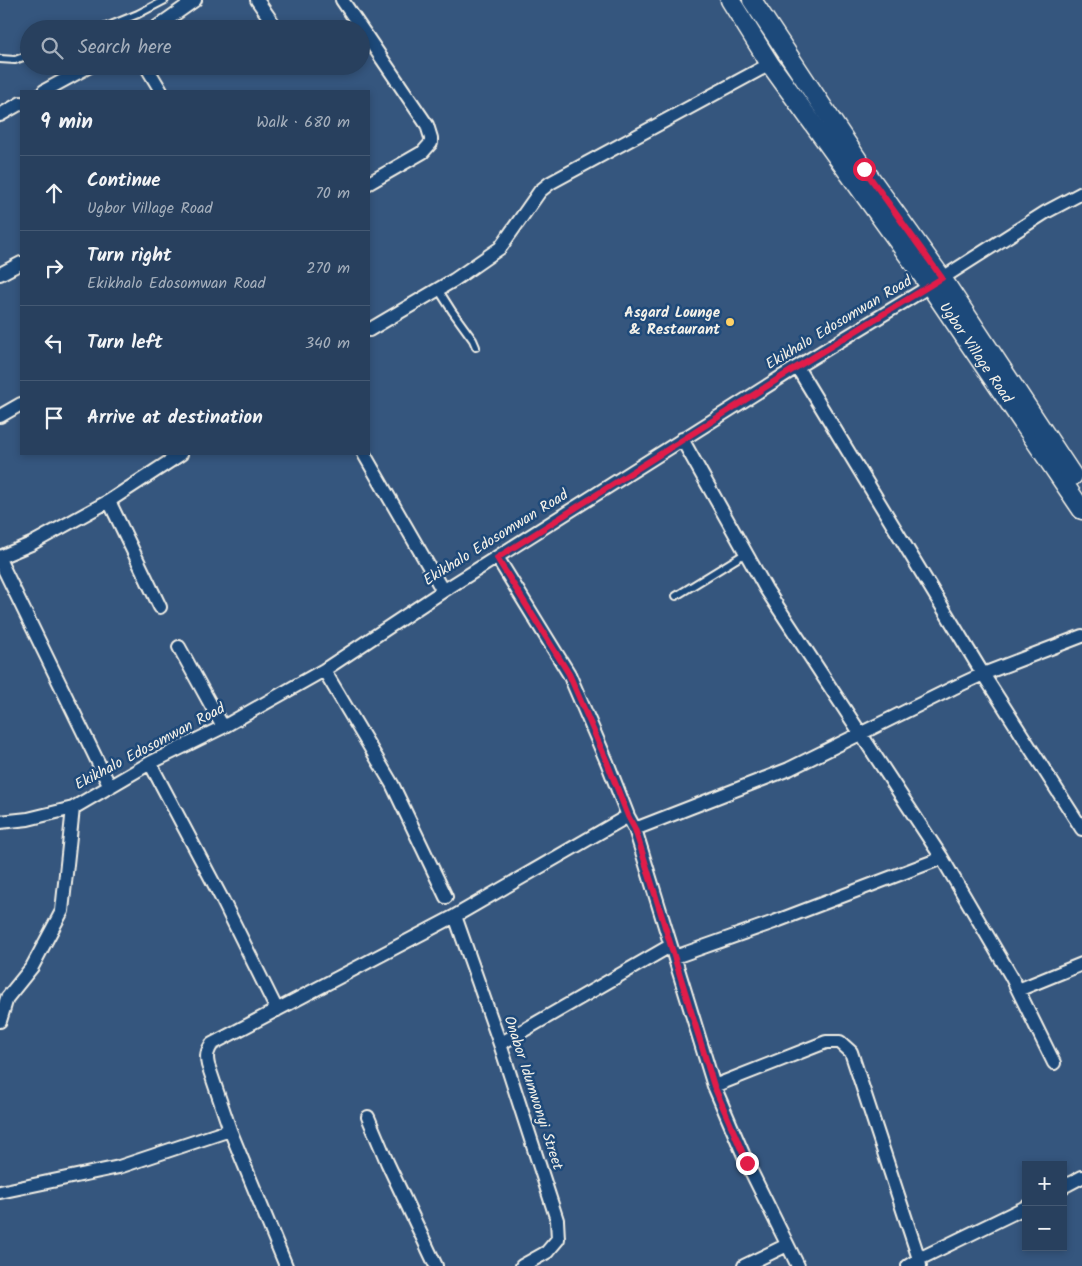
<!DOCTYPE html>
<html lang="en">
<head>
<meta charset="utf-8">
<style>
  :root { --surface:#28405e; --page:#304764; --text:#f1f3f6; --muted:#a5afbc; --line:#445973 }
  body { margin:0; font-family:Kalam,sans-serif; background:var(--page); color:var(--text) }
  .controls { position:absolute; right:15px; bottom:15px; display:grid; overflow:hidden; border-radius:0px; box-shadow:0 2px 8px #0003 }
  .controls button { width:45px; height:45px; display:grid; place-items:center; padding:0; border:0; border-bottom:1px solid var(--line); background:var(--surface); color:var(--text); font:25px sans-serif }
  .stop { position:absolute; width:15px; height:15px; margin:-11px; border:4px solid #e11d48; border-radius:50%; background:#fff }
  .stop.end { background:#e11d48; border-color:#fff; box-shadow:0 1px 5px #0008 }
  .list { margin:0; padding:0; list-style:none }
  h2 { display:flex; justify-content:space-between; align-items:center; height:65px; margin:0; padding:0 20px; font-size:21px }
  h2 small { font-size:16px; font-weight:400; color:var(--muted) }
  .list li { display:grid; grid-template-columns:32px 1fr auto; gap:15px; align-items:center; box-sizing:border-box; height:75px; padding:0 20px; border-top:1px solid var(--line) }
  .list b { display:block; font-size:19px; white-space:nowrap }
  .list p { margin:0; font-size:16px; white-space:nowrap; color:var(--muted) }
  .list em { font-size:16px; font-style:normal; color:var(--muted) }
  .icon { flex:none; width:28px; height:28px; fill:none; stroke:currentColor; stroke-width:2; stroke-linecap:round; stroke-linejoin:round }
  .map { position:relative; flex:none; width:1082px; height:1266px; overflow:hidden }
  .search { position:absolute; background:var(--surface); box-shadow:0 2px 8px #0003; left:20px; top:20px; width:350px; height:55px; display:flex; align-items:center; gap:12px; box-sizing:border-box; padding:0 18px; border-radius:28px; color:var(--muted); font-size:19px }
  .panel { position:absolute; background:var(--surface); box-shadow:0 2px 8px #0003; left:20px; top:90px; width:350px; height:365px; border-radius:0px }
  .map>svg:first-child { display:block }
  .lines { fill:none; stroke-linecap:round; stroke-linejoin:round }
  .lane-casing { stroke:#f4f1e8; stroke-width:10 }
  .street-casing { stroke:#f4f1e8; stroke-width:16 }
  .secondary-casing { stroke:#f4f1e8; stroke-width:21 }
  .lane { stroke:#1f4a7a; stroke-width:6 }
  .street { stroke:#1f4a7a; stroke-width:12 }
  .secondary { stroke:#1f4a7a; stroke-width:18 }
  .route { stroke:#e11d48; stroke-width:6 }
  .poi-dot { fill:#ffd166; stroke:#1f4a7a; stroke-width:2 }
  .labels { text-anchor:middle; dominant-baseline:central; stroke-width:5; stroke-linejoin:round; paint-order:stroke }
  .poi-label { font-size:15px; font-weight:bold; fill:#f4f1e8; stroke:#1f4a7a; text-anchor:end }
  .street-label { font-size:15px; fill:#f4f1e8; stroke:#1f4a7a }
</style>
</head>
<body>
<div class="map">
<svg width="1082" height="1266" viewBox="0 0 1082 1266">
  <rect width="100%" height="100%" fill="#35567e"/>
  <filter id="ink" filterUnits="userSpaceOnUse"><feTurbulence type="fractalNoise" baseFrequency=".02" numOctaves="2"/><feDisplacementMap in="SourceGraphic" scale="10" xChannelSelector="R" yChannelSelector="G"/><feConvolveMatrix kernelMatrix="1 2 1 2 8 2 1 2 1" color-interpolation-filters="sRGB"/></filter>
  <g filter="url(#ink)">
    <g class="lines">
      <g class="lane-casing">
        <path id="lane" d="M101,29l37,-15 27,-14
          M0,59l15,1 14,-5
          M438,289l14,22 21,29 3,7
          M676,596l70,-43"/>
      </g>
      <g class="street-casing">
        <path id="street" d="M257,0l20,29
          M342,0l85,125 4,13v5l-8,9 -54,31
          M154,29l41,-29
          M146,66l15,25
          M44,91l46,-25
          M0,115l21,-12
          M0,274l21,-11
          M369,330l85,-50 46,-32 40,-57 10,-8 220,-119
          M797,367l186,307 99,155
          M0,416l21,-12
          M682,439l84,150 176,269 69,118 7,14 64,-26
          M364,454l79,137
          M109,501l51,106
          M0,557l31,-13 78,-43 72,-47
          M497,557l72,117 38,88 21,54 7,13 79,257 33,77 51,103
          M0,561l110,226
          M179,647l44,80
          M324,670l68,114 54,113
          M150,763l72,136 55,111
          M0,822l28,-3 45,-11 77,-45 73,-36 101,-57 119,-79 54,-34 300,-190 133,-81 116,-74 36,-19
          M635,829l154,-60 164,-81 30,-14 99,-38
          M455,916l45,128 57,176 1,19 -11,13 -25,14
          M675,957l99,-35 168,-64
          M1018,990l36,73
          M0,1021l7,-23 25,-31 30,-56 11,-103
          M500,1044l170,-98
          M714,1086l112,-44h14l11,10 68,207 1,7
          M368,1117l19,45 49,104
          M1063,1187l19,-10
          M0,1192l119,-25 111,-37
          M286,1266l-56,-136 -22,-65c-2,-9 -1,-14 4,-21l243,-128 173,-100
          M744,1266l43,-21
          M908,1266l11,-7 107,-52"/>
      </g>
      <g class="secondary-casing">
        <g id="secondary">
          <path id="s1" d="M730,0l40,64 160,222 152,224"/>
          <path d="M752,0l112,169 78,109 131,198"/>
        </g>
      </g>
      <use href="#lane" class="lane"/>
      <use href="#street" class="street"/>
      <use href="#secondary" class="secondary"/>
    </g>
  </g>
  <g class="lines" filter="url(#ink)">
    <path class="route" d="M747,1163l-33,-77 -79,-257 -7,-13 -21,-54 -38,-88 -72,-116 300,-191 145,-89 -78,-109"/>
  </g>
  <circle class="poi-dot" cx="730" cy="322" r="5"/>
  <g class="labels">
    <g class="poi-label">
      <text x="720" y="313">Asgard Lounge<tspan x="720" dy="17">&amp; Restaurant</tspan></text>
    </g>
    <g class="street-label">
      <text transform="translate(839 323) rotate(-31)">Ekikhalo Edosomwan Road</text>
      <text stroke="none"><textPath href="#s1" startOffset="430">Ugbor Village Road</textPath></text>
      <text transform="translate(496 538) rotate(-32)">Ekikhalo Edosomwan Road</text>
      <text transform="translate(150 747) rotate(-28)">Ekikhalo Edosomwan Road</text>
      <text transform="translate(533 1093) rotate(72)">Onabor Idumwonyi Street</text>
    </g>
  </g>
</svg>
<div class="controls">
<button>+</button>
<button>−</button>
</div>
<div class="stop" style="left:864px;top:169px"></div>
<div class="stop end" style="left:747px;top:1163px"></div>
<div class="search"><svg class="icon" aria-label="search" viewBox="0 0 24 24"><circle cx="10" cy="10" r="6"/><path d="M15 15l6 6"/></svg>Search here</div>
<section class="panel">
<h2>9 min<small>Walk · 680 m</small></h2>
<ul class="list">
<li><svg class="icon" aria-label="ahead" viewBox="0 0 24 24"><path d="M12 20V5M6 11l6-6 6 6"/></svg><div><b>Continue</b><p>Ugbor Village Road</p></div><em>70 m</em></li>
<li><svg class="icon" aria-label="right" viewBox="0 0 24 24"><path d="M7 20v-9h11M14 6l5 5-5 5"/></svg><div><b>Turn right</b><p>Ekikhalo Edosomwan Road</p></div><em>270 m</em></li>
<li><svg class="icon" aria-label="left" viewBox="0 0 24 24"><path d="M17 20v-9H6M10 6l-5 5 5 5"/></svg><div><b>Turn left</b></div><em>340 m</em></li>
<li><svg class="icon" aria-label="arrive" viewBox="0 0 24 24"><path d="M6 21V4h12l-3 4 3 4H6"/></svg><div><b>Arrive at destination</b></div></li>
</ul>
</section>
</div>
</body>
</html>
